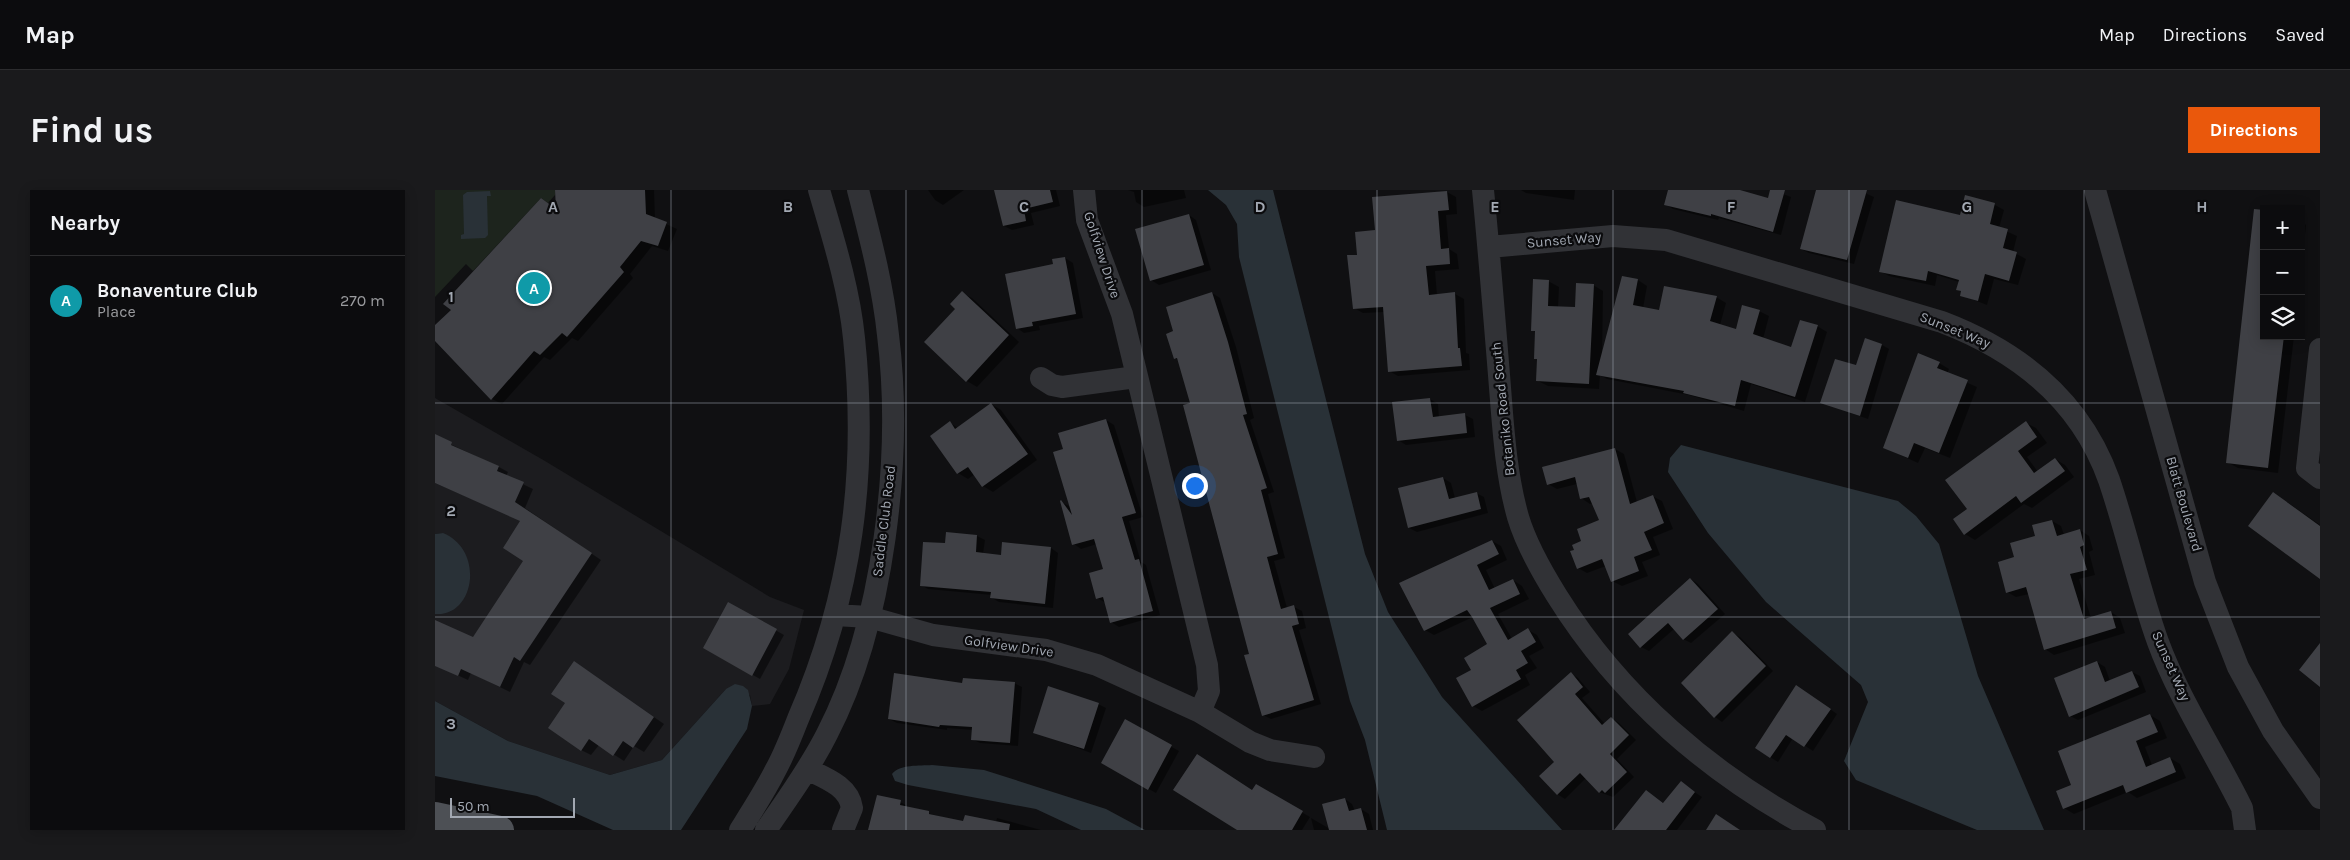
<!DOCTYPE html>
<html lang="en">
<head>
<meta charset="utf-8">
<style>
  :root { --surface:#0c0c0e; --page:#1a1a1c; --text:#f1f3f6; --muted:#9a9b9e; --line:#2c2c2e; --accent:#ea580c }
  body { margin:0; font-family:Karla,sans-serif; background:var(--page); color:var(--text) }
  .controls { position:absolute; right:15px; top:15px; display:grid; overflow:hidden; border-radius:0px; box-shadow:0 2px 12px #0003 }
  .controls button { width:45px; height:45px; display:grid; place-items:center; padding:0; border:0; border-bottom:1px solid var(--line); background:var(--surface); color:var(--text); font:25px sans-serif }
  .scale { position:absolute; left:15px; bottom:12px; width:125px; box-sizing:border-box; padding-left:5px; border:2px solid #a2a8b2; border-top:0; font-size:14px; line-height:18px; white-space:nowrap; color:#a2a8b2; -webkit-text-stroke:4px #0b0b0d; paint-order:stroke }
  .you { position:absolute; left:759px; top:295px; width:18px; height:18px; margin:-12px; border:4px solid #fff; border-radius:50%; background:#1a73e8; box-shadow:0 0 0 8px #1a73e833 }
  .badge { display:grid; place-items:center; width:32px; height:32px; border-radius:50%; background:var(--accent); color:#fff; font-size:16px; font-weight:700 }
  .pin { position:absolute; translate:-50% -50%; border:2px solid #fff; box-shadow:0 1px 5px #0006 }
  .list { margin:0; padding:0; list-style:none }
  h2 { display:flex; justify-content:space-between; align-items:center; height:65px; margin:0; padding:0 20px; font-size:21px }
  h2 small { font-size:16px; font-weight:400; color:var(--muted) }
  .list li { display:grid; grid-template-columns:32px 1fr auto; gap:15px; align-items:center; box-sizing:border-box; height:90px; padding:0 20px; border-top:1px solid var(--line) }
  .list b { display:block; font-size:19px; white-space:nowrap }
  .list p { margin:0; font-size:16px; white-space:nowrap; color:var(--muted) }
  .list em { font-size:16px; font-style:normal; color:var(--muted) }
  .icon { flex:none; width:28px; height:28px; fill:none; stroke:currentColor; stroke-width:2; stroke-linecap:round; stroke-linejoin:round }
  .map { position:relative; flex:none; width:1885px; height:640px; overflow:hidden; border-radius:0px }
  header { display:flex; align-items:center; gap:30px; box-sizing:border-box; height:70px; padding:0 25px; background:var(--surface); border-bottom:1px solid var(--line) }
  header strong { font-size:24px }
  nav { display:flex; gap:28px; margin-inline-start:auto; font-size:18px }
  .intro { display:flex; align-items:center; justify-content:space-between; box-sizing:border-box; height:120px; padding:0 30px }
  h1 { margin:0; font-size:35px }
  .button { padding:12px 22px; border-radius:0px; background:var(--accent); color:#fff; font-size:18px; font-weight:700 }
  main { display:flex; gap:30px; padding:0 30px }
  aside { flex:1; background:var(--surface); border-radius:0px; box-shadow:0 2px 12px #0003 }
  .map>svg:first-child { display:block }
  .built { fill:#1c1c1f }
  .green { fill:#1d241d }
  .water { fill:#293137 }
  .shadow { fill:#0007 }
  .building { fill:#3f4045 }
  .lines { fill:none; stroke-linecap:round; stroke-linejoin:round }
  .minor { stroke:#313236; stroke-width:22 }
  .major { stroke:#4d5055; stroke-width:28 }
  .grid { fill:none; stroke:#a2a8b2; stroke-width:1; stroke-opacity:0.55 }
  .labels { text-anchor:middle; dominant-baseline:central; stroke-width:4.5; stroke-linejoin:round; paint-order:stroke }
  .street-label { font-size:14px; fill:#a2a8b2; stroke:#0b0b0d }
  .grid-label { font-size:16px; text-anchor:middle; font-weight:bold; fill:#a2a8b2; stroke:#0b0b0d; stroke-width:4.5; stroke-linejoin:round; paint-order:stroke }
</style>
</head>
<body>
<header>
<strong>Map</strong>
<nav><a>Map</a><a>Directions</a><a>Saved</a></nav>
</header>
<div class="intro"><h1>Find us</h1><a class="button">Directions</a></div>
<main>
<aside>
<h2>Nearby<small></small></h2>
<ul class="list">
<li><span class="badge" style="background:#0f9aa8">A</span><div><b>Bonaventure Club</b><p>Place</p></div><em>270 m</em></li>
</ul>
</aside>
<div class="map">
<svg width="1885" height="640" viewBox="0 0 1885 640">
  <rect width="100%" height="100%" fill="#101012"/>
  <path class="built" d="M0,208l110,63 225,136 34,13 -15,59 -19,35 -18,2 -2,-11 -24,-6 -64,71 -52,15 -102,-34 -73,-40v-87h5l21,-12 8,-19 -26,-50 -8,1z"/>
  <path class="green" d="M0,0h120v5l-7,8 -7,-5 -68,73 -7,-7 -31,33z"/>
  <path class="water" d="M773,0h65l92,364 23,58 54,85 120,133h-175l-22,-90 -15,-39 -111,-444 -2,-33 -11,-19z
    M55,1l1,5h-4l1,39 -3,3 -24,1v-4l3,-1 -1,-39 4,-3z
    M1246,255l217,56 18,15 23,28 39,132 66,154h-67l-121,-50 -12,-19 24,-59 -7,-17 -95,-83 -58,-69 -40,-61 2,-14z
    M8,343c42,17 32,84 -8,81v-80z
    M300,494l8,2 5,4 4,16 -5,23 -66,101h-68l-76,-34 -102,-20v-75l73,40 102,34 52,-15 64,-71z
    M497,575l52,5 122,39 39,21h-64l-45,-21 -128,-24 -13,-4 -3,-7c8,-10 27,-8 40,-9z"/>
  <path class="shadow" d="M121,0h98l1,29 22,10 -9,22 -16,-5 -22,28 3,4 -55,63 -6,-3 -22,22 -6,-3 -42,47 -10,-5 -57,-60v-12l18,-17 89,-110 15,9z
    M493,0h36l-21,15 -8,-5z
    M561,0h60l4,16 -29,7 3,12 -22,5 -8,-4z
    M693,0h56l2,8 -42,9 -8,-5 -2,-10z
    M1086,0h54l-1,10 -48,-7z
    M1234,0h66l34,9 4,-9 18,7 -10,38 -62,-17 -1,2 -45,-11 -8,-5z
    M1382,0h41l16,7 -20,67 -45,-11 -8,-4z
    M1012,2l9,5 1,17 -11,1 3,34 8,5 2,15 -24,2 2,24 18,-1 9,5 2,54 3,1 1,16 -72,6 -9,-5 -5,-59 -21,1 -9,-5 4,-52 18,-25z
    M1531,6l29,9 9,5 -5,18 18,8 -4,16 13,7 -8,26 -24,-6 -7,26 -26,-10 1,-3 -5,-3 2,-7 -22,-7 -2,11 -46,-10 -9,-5 81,-54z
    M754,25l7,5 15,50 -52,15 -8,-5z
    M1866,32l5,3 -5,45z
    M630,68l8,5 10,55 -44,8 1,4 -16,3 -7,-5 38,-63z
    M1203,90l9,6 -4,22 17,3 56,-14 10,6 -6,22 17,5 22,-19 10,5 -6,23 29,9 25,-22 10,6 -22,70 -54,-18 -7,27 -55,-16 -82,-16 -7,-4 -1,14 -51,-3 -10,-5 1,-21 -4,-2 1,-26 -4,-2 16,-49 11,6 -1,21h18l17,-23 10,6 -1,67z
    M527,103l10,5 47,44 -42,45 -10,-6 -11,-72z
    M777,103l8,5 16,49 18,71 -4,2 24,72 -6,2 17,64 -11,3 13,47 7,-1 8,4 4,17 -7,2 22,74 -50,15 -8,-4 -13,-60 -37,-136 2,-1 -24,-114 -12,-43 -4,-3v-26z
    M1829,146h30l-16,137 -40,-5 -11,-6z
    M1447,155l7,4 -21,70 -46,-16z
    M1504,173l10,6 -2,5 30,13 -27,71 -25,-10 -7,15 -33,-15z
    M995,209l8,5 1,14 26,-3 8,4 2,18 -69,8 -8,-5z
    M556,214l10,6 36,50 -44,32 -10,-6 -8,-12 -7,5 -10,-6 -8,-50 8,5z
    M671,230l8,5 29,92 -14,4 12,41 5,3 14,50 -41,12 -8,-5 -5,-19 -9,-5 7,-28 -7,-26 -16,5 -7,-5 -13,-42 10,5 -7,-57z
    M1591,233l10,5 11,15 -20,14 11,15 17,-13 10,6 9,12 -42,31 -8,-4 -49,36 -10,-6 3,-24z
    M0,247l64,30 9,5 -2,4 27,13 -8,19 76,52 -71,105 -6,-3 -14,30 -39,-19 -3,7 -33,-15v-35l38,8 52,-77 -3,-40 -87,-38z
    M1180,259l9,5 13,48 15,-6 10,5 11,28 -20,8 7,18 -18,7 6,14 -26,10 -10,-5 -6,-15 -19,7 -9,-5 -3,-18 26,-30 -8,-17 -3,1 -9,-6 -4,-14 -20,5 -9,-5z
    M1008,288l8,5 4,15 21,-5 8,4 4,16 -71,19 -8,-4z
    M1839,303l46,32v53z
    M1617,331l9,5 3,9 16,-5 9,6 4,14 -4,2 6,23 -16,4 12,39 20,-6 9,6 5,15 -71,22 -9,-6 -16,-55 -13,3 -9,-5 8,-34z
    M542,346l8,4 -2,14 19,3 49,-9 7,5 -5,55 -54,-6 -7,-4v-3l-64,-6 -7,-4 25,-40z
    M1057,351l9,5 6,14 -21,10 9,19 18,-9 9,6 7,13 -31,15 14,25 16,-9 9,5 7,13 -15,8 8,12 -12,7 5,10 -48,26 -9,-5 -1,-36 16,-25 -15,-28 -39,18 -9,-5z
    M1256,389l7,5 27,30 -34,29 -8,-4 -9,-10 -25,22 -8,-4z
    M294,414l55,31 -24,44 -55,-31z
    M1297,443l8,4 33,34 -51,51 -7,-5z
    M1662,472l8,5 5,14 22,-9 8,4 6,16 -68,28 -8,-4z
    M150,479l79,55 -20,28 -10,-6 -10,15 -25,-16 -8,10 -10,-5 -15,-47z
    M1136,484l7,4 12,14 -8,6 23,26 6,-6 8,5 17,17 -19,19 17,18 -21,20 -14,-5 -13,-14 -21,21 -8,-5 -1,-32z
    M579,493l8,4 -4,59 -38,-3 -8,-4 1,-9 -26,-2v2l-50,-7 -8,-4 74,-35z
    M1369,501l33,23 -24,37 -20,-13 -15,24 -8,-5z
    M663,514l8,4 -15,45 -56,-21z
    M1715,525l10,6 7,17 -22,9 7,18 18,-7 10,6 6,14 -49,20 -9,-6 -54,22 -10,-6 9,-22z
    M690,531l54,30 -23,42 -54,-30z
    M1246,593l21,14 -25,33h-53l22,-39 19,13z
    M821,596l54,31 -8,13h-61z
    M910,609l7,5 3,7 6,-2 8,5 4,16h-59l-3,-12 19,11z
    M465,612l6,3 -1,2 59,16 32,-1 1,-4 44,12h-171z"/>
  <path class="building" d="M120,0h90l1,24 21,8 -9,24 -17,-5 -21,26 4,5 -57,65 -5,-4 -22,22 -6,-4 -43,49 -56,-59v-16l16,-15 -8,-6 98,-106 15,11z
    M559,0h56l3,12 -29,7 2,12 -23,5z
    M1233,0h72l28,8 2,-8h15l-12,42 -62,-18v2l-47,-11z
    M1381,0h51l-20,70 -47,-11z
    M1012,1l2,19 -11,1 3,38 8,-1 1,16 -24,2 3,29 26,-3 3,56h2l2,18 -74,6 -5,-65 -30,2 -6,-54h10l-2,-23 20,-2 -3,-33z
    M1530,5l30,8 -5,21 18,5 -5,19 14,4 -8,29 -24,-7 -7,27 -18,-5 1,-5 -5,-1 3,-10 -31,-9 -2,10 -47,-9 17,-72 64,15z
    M1819,19l10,1v126h20l-16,132 -42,-5z
    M754,24l15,51 -54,16 -15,-52z
    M630,67l11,57 -44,8 1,4 -17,3 -11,-55 48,-10 -1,-5z
    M1187,86l16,3 -5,26 26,5 5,-24 53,10 -7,25 26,8 6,-24 18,5 -7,24 38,13 9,-27 18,5 -23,72 -54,-17 -6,26 -52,-13 1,-2 -88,-16z
    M1098,89l16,1 -1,26 27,1 1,-24 18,1 -5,100 -53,-3 1,-22h-3l1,-28h-4z
    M527,101l47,44 -43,47 -42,-40 31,-33 -5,-5z
    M777,102l16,50 19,72 -4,1 24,73 -6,2 17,64 -11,3 14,52 13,-4 5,19 -7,2 22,74 -52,16 -18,-61 5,-1 -66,-249 7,-2 -13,-45 -3,1 -8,-25 7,-3 -7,-24z
    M1430,148l17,6 -22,72 -40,-13 15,-44 21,6z
    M1483,163l22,9 -3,6 31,12 -29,73 -25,-10 -6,15 -25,-10z
    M995,208l3,19 32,-4 2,20 -70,8 -5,-39z
    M556,213l37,51 -46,33 -14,-20 -11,7 -27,-38 20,-15 5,8z
    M671,229l30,94 -14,4 13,43 4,-1 14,52 -43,12 -7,-26 -7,2 -7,-26 14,-4 -9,-30 -22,6 -12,-44 1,-1 11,15 -19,-63 10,-3 -5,-16z
    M1591,231l11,16 -19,14 16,22 21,-15 10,13 -44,32 -5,-7 -52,39 -11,-16 14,-10 -22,-29z
    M0,244l17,8 -1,3 48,21 -2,5 27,11 -9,20 77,51 -72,108 -6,-4 -14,30 -39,-18 -3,7 -23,-10v-46l38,17 50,-76 -20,-13 17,-27 -85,-38z
    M1180,258l15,56 23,-9 11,28 -20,9 8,18 -18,7 5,14 -28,11 -9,-23 -25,10 -7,-18 4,-1 -2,-5 9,-4 -4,-12 22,-9 -10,-23 -9,2 -5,-22 -28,8 -5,-18z
    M1008,287l6,22 28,-7 4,17 -73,19 -10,-40z
    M1838,302l47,34v53l-72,-53z
    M1617,330l5,16 23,-7 4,16 -4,2 7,23 -17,4 14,45 27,-8 5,17 -72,22 -18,-63 -20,6 -8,-31 16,-5 -4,-14 25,-7 -3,-11z
    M511,342l31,3 -1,17 25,3 1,-13 49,5 -6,57 -55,-6 1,-6 -71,-6 3,-44 22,1z
    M1057,350l7,14 -22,11 12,25 24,-11 7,15 -30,14 18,32 20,-12 8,14 -15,9 7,12 -12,7 5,9 -49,28 -16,-29 15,-8 -7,-12 23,-14 -15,-27 -5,-7 -43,21 -25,-48z
    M1255,388l28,31 -35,31 -15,-17 -28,25 -12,-14z
    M293,412l49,27 -25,47 -49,-28z
    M1297,441l34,35 -52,52 -33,-35z
    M1885,453v44l-21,-17z
    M139,471l80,56 -21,31 -10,-7 -10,15 -24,-17 -8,12 -33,-23 17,-25 -14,-9z
    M1662,471l8,21 27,-11 7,16 -70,30 -15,-39z
    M1136,482l12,15 -8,7 27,31 9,-8 18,18 -19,19 17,18 -22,21 -3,-3 -3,3 -19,-20 -23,22 -18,-19 15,-14 -37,-42z
    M459,483l68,10 1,-5 52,4 -5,61 -39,-3 1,-13 -32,-2 -1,2 -51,-8z
    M1361,495l35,24 -27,38 -18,-12 -16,23 -15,-10z
    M613,496l51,17 -15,46 -51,-16z
    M1715,524l8,18 -22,9 10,26 24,-10 6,15 -50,21 -3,-8 -60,24 -7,-18 15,-6 -13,-34z
    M690,529l47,26 -24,45 -47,-27z
    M762,564l55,36 4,-6 47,27 -11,19h-55l-64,-40z
    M1246,591l14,11 -29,38h-52l32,-40 17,13z
    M442,605l24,5 -1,5 29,6v3l34,7 2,-6 45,9 -1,6h-141z
    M910,608l4,13 12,-3 6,22h-38l-7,-26z
    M1281,624l24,16h-34z"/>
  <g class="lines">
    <path class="minor" d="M649,0l3,30 35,94 85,351 2,26 -9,21
      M1048,0c6,62 11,123 16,185 4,48 6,96 19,142 8,27 24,55 39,79 63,101 154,179 258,234
      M1660,0l110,392 33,85 35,64 47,67
      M1054,57l124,-11 53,4 276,82c76,29 138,77 167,158 18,53 30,109 49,162 20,55 58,113 84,166l3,22
      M1885,159l-13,119 13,10
      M606,188l11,7 10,2 74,-10
      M400,425l34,2 64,18 113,15 51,15 103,47 50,30 20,8 44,7
      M372,579c18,9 42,17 45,39l-9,22
      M305,640c12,-19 25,-39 35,-59 9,-16 16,-34 23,-52 54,-124 70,-246 56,-381 -5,-50 -21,-100 -35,-148
      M331,640c21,-31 44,-62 61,-96 57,-110 76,-278 61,-399 -5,-49 -18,-98 -30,-145"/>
    <path class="major" d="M0,626l65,14"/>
  </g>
  <path class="grid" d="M236,0v640M471,0v640M707,0v640M942,0v640M1178,0v640M1414,0v640M1649,0v640M0,213h1885M0,427h1885"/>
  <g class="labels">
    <g class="street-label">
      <text transform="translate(1129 50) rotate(-5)">Sunset Way</text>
      <text transform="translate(667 65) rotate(72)">Golfview Drive</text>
      <text transform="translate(1520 140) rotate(22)">Sunset Way</text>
      <text transform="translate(1068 219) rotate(-96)">Botaniko Road South</text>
      <text transform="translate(1749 314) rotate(74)">Blatt Boulevard</text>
      <text transform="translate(449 331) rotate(-83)">Saddle Club Road</text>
      <text transform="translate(574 456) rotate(8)">Golfview Drive</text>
      <text transform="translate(1736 476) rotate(66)">Sunset Way</text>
    </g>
  </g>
  <g class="grid-label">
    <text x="118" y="22">A</text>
    <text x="353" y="22">B</text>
    <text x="589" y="22">C</text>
    <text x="825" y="22">D</text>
    <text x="1060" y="22">E</text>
    <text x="1296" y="22">F</text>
    <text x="1532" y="22">G</text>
    <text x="1767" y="22">H</text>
    <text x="16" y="112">1</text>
    <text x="16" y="326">2</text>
    <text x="16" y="539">3</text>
  </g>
</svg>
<div class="controls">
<button>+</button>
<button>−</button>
<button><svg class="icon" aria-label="layers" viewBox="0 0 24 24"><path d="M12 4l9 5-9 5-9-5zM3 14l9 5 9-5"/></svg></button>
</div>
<div class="scale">50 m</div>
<div class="you"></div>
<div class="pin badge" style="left:99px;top:98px;background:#0f9aa8">A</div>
</div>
</main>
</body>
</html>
